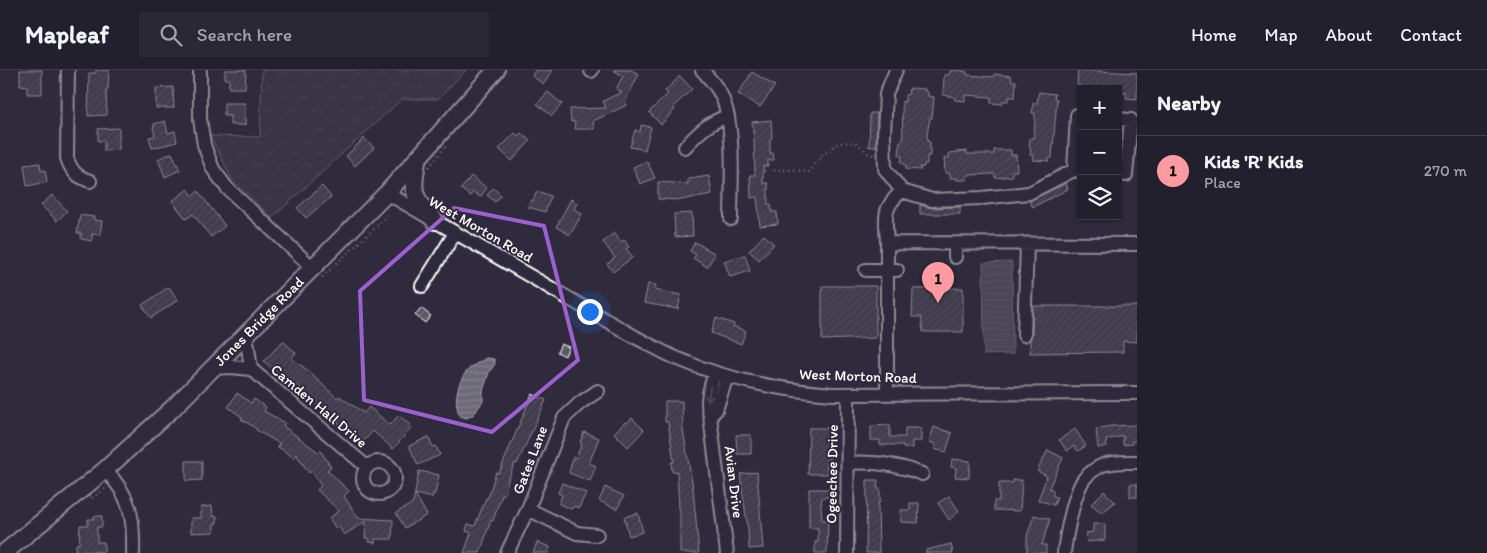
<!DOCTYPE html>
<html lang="en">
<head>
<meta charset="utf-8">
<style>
  :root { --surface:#23202e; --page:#2b2836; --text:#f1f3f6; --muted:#a3a3aa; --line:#403e4a; --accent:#ff9aa2 }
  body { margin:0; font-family:Itim,sans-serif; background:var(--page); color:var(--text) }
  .controls { position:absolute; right:15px; top:15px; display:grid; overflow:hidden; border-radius:0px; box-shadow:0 1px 4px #0004 }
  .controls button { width:45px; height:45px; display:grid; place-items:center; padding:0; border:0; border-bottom:1px solid var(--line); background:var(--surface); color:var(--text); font:25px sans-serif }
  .you { position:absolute; left:589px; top:241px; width:18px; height:18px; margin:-12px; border:4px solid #fff; border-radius:50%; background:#1a73e8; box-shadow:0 0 0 8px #1a73e833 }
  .badge { display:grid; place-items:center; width:32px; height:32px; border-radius:50%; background:var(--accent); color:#111; font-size:16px; font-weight:700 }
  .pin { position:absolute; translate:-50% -41px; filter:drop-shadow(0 1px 2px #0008) }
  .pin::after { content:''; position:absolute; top:26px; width:18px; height:15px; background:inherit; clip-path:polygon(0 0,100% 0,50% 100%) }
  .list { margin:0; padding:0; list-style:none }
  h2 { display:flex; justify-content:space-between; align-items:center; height:65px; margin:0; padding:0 20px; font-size:21px }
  h2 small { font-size:16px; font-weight:400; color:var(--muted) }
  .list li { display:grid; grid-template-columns:32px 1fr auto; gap:15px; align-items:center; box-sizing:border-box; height:70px; padding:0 20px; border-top:1px solid var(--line) }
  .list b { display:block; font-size:19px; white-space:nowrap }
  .list p { margin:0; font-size:16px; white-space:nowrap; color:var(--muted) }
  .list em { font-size:16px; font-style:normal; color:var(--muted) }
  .icon { flex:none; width:28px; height:28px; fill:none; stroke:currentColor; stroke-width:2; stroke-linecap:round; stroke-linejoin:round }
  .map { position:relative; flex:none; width:1137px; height:483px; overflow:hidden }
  header { display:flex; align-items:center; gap:30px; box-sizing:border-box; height:70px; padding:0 25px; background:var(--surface); border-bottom:1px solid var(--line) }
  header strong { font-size:24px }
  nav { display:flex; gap:28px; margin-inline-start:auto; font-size:18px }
  .search { width:350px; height:45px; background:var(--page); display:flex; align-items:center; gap:12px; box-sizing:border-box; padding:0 18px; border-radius:0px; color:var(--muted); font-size:19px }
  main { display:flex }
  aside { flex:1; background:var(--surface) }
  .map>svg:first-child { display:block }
  .forest { fill:url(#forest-crowns); stroke:#a2a0a8 }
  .water { fill:url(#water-rules); stroke:#a7a6ad }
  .building { fill:url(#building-hatch); stroke:#fff }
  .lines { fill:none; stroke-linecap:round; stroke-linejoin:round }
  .minor-casing { stroke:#fff; stroke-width:16 }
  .major-casing { stroke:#fff; stroke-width:20 }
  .path { stroke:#fff; stroke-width:2; stroke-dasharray:1 4; stroke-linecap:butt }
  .minor { stroke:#2f2a3d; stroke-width:12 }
  .major { stroke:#2f2a3d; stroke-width:16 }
  .oneway { stroke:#6d6a77 }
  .marked { fill:none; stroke:#9c61cf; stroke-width:4; stroke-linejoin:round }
  .labels { text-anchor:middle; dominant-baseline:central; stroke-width:4; stroke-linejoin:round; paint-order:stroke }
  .street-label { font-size:15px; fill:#fff; stroke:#2f2a3d }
</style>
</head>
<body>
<header>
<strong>Mapleaf</strong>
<div class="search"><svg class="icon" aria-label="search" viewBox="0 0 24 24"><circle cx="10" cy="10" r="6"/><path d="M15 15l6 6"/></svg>Search here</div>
<nav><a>Home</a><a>Map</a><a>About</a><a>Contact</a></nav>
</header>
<main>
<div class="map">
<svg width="1137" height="483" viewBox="0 0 1137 483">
  <defs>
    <pattern id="forest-crowns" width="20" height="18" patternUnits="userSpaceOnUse" patternTransform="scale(1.25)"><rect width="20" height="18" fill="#464152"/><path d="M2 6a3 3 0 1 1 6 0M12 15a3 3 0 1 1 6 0" fill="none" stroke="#625e6c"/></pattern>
    <pattern id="water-rules" width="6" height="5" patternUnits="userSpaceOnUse" patternTransform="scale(1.25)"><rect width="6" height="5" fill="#6d6a77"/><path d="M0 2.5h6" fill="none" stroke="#83808b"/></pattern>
    <pattern id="building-hatch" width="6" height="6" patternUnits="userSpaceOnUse" patternTransform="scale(1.25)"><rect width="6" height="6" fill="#595564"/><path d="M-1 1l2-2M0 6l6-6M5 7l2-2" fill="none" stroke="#726e7b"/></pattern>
  </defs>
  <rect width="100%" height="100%" fill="#2f2a3d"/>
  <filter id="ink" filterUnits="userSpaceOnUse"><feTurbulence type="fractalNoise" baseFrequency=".02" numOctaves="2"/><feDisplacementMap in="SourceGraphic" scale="10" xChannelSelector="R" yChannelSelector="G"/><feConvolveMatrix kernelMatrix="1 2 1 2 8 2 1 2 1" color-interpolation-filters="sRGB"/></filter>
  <g filter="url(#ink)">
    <path class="forest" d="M262,0h204l-28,29h-36l-130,119 -40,-39 -22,-43 50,1z"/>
    <path class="water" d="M1012,192l1,92 -29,1 -1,-92z
      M486,288l8,1 1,5 -6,8 -6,19v10l-9,13 -7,4 -7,-2c-7,-14 -3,-33 7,-45 4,-5 13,-9 19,-13z"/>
    <path class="building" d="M20,0h22v24h-15v-8l-7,-1z
      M96,0h13l-1,19h-2l1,26 -19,1 1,-43h7z
      M225,0h21l-1,18h-16v-9h-4z
      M535,0h17l-8,14 -12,-8z
      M613,0h18l8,4 -14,28 2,3 -34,16 1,8h-19l-1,-8 -3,1 -1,-13 36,-1 -3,-7 19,-9 -6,-3 7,-13z
      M957,0l10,2v3l27,2v-3l17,2 1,5h4l-1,16h-6l-1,4h-6v3l-11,-1v-6l-26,-2v6l-10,-1 -1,-3 -11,-2 1,-20h5l1,-4z
      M1078,0l59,3v26l-11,-1 1,-5h-9v-4h-35v-2l-6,-2z
      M752,2l23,14 -15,21 -22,-13z
      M680,6l12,13 -19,18 2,2 -14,16 -12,-13 19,-18 -3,-3z
      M173,17l1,21h-18v-20z
      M910,18l15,1v2l3,1v4l6,1 -2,21h-2l-3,17 1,7h2v14h-3v8h-3v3h-4l1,3 -16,-1 2,-3 -6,-4 1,-6 -3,-1 1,-14 3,-1 -1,-39 3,1v-7l4,-1 -1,-4h2z
      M548,22l14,12 -10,12 -15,-12z
      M1039,22l16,2 -1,4 3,1 -5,59h-3v3l-16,-1 1,-5h-4l1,-8 -2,-1 1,-8h3l2,-15v-10h-3l1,-10h4z
      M224,33h21v22h-15v-9h-6z
      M870,43h7l-1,33 -7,1z
      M771,50l1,18 -2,1v14h3l1,7h-6v6h-5v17h5v21h3l1,8h5l1,12 -18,2 -3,-29 -6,1 -1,-23h5l-1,-35 -2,-18z
      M165,51l3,12 7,-2 2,11 -25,6 -3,-11 6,-1 -2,-9h1v-3z
      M641,55l10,2 -6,23 -15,-3 5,-17 5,2z
      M119,58v22l-15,1v-10h-6v-12z
      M515,63l3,3 3,-3 9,8 -18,20 -13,-12z
      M364,68l10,10 -19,18 -9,-10z
      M994,80h17v5h5l1,16h-5v5l-17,2v-4l-28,1v5h-10v-2h-7v-5h-5l-1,-15h5v-5l18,-2v3h27z
      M172,83l8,17 -15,7 -7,-18z
      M647,91l8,17 -15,6 -7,-17z
      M40,93l1,8 4,-1 2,12 -20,4 -3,-21z
      M471,106l16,12 -7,9 -7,-5 -3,4 -9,-7z
      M709,106l3,18 -31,6 -23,-1v-17l30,2v-5z
      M1066,113l2,6 -35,18 -4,-6z
      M322,116l9,11 -25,21 -9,-10z
      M493,118l8,7 -6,7 -8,-7z
      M188,119l5,7 5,-5 27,35 -14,11 -18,-23 -7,5 -14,-18z
      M537,121l14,5 -6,16 -17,-5 3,-7 2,1z
      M52,125l15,16 -10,10 -16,-16z
      M571,129l6,4 -3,6 8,5 -12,21 -14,-8z
      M920,135l12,3 28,-1v7h-40z
      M692,143l1,23 -18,1 -1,-23z
      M80,145l14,2v3l8,1 -2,14 -8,-1v7l-11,-2v-6h-4z
      M614,163l7,9 3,-2 5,7 -3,2 7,8 -20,15 -6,-8 8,-6 -12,-16z
      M764,165l10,9 -15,16 -10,-9z
      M695,172l19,11v3l-7,11 -14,-9 3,-3 -6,-4z
      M745,185l5,16 -20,6 -6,-16z
      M648,214l8,1 -1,5 26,5 -3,14 -34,-6z
      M822,216h54v52l-54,2z
      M169,217l9,13 -27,18 -9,-13z
      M963,218v44h-40l-2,-15h-9l1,-28z
      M1033,236h104v36l-14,-1v11l-93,1v-13l2,-5z
      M421,238l10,8 -6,7 -10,-8z
      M716,248l18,6 -1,2 13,5 -5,13 -30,-11z
      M283,271l13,12 -5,5 23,17 -1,1 24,22 2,-2 25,17 5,-6 21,18 9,-10 13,12 -19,22 -20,-18 -10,11 -18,-16 -1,2 -7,-5 2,-3 -19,-12 -16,-16 1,-1 -13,-9 1,-1 -13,-10 -3,2 -13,-12z
      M561,274l8,3 -4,9 -8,-4z
      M237,323l14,10 3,-4 12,8 -2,4 21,12 -2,3 35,26 2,-2 11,17 -4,3 22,21 -5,5 14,22 35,2 -1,19h-17v4l-6,-1v-4h-4l1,-17 -22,14 -5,-8 -3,2 -7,-11 10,-7 -22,-21 4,-4 -9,-15 -3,2 -13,-19 -2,4 -17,-12 3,-2 -24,-14 1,-1 -16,-10 1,-2 -14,-10z
      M532,324l14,6 -29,64 -2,-1 -6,14 -5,18 -2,-1 -9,27 -2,-1 -11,33h-16l7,-20 -5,-2 2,-7 7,2 1,-3 10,-25h2l8,-26 3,1z
      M665,331h17l1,29 10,58 6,65h-19v-44h-1l-2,-38 -5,1 -1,-10h3l-6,-40h-3z
      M632,348l12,12 -16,17 -14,-14 11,-11 2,1z
      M890,355v12h15v-9h16v13h-9v7h-9v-3h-23v-5h-9v-14z
      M1137,355v16h-5v3l-9,1v-9l-17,4 1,6 -9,2 -2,-19 15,-3z
      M934,357l18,6 -6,19 -12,-3 2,-5 -7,-2z
      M809,358h20v33h-2v13h-19z
      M1075,359l11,17 -8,5 -4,-5 -7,5 -8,-11z
      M584,362l15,6 -10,25 7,3 -6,15 -21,-8 4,-16 3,1 6,-15 -2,-1z
      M736,365h15v19h-14z
      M428,367l5,10 3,-1 4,9 -22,10 -9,-19z
      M1048,380l15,8 -14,30 4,2v6l4,1 -3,8 -16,-5 9,-24 -10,-5z
      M952,389l18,2 -1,17 -14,-1 1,-9 -5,-1z
      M186,391h16v19l-16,1z
      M419,401l20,4 -4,19h-2l-1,4 -17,-4 12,21 -22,13 -9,-15 17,-10z
      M757,402l6,76 -14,1 -1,-19 -8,-56z
      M867,410h11l-1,8h3v15h-2l1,50h-13z
      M1013,410h9l-2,31 -26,-1v-9h5v-18h14z
      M562,413l24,10 -7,15 -5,-2 -2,3 -13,-5 3,-9 -4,-2z
      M1130,414h7v13h-7z
      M605,417l19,9 -7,13 -18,-8z
      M809,419h20v8h-7l-1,9 1,14h6l-1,33h-12v-11h3v-14h-9z
      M1104,421l11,11 -13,11 -11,-9z
      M949,426l10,15 -10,9 -11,-17z
      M910,433h9l-1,20 -17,-1v-12h9z
      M212,436l1,10h4v7l-3,1v8l-23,1v-15h10v-11z
      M638,443l5,19 -14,4 -5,-19z
      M1034,445l16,4 -8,26h4v8h-19v-17z
      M94,446h8v11h-5v15h7v10l-29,-1 1,-7h3l1,-19h8v-6h6z
      M1093,454h12v16l-18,2 -1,-9 7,-1z
      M537,472l13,5 -2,6h-15z
      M951,474l2,9h-27v-3z"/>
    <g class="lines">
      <g class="minor-casing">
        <path id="minor" d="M68,0l-1,88c4,13 10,19 23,23
          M200,0v49l4,26 9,24 14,19 86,80
          M702,0c7,8 14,15 19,25 15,31 10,89 10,124
          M896,0l-10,24 -2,41 1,34 17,22 30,9 50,-2 47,-5 45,-23 7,1
          M591,1l1,-1
          M1118,49l13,1 -5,55 -8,-1
          M685,77c13,-14 24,-25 43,-31
          M1074,100l3,-55 4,1
          M902,121c-21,18 -16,27 -15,52l250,1
          M387,123l248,144c14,7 27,15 41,21 50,22 103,32 157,36l304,-1
          M887,173v151
          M955,187v-13
          M866,200h31
          M422,216l33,-53
          M1024,265l3,-91
          M213,298l18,-1 20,2 -5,-35
          M251,299l116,98
          M715,303c-5,14 -10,29 -5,43l17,137
          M710,346l6,-6 11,-34
          M363 408a16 16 0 1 1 32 0a16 16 0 1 1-32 0Z
          M848,393c27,-2 49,1 74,11
          M105,400c26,26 29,47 28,83
          M528,439l49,24 20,2
          M507,483l21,-44 36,-91 16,-15 18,-12
          M847,483l1,-159
          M1064,483c2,-18 10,-60 20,-74 5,-6 12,-11 19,-14 10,-4 23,-3 34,-3"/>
      </g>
      <g class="major-casing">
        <g id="major">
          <path d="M417,91c-5,34 -5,34 18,60"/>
          <path id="s1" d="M4,483l101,-83 68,-62 214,-215 109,-123"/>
        </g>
      </g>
      <path class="path" d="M429,97l19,-23
        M764,101c11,0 35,-4 43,2l4,-2 4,-8 6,-2 -1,-3 3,-5 7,-1 5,-8 13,-2 8,1 13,11 5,1
        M322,207l68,-63
        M92,428l14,-10"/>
      <use href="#minor" class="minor"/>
      <use href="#major" class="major"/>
    </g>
    <defs><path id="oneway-shaft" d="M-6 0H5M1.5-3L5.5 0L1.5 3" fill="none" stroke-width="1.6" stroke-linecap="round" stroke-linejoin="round" transform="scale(1.25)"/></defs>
    <use class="oneway" href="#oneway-shaft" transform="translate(709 324) rotate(99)"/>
  </g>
  <path d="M0 0H1137V483H0ZM454,138l90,18 34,134 -86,72 -128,-32 -4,-109z" fill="#2f2a3d" fill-opacity=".55" fill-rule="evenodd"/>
  <path class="marked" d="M454,138l90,18 34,134 -86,72 -128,-32 -4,-109z"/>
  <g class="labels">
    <g class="street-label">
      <text transform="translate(481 159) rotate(30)">West Morton Road</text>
      <text stroke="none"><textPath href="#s1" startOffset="345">Jones Bridge Road</textPath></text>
      <text transform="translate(858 306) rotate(2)">West Morton Road</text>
      <text transform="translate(319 336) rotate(40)">Camden Hall Drive</text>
      <text transform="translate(530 390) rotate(-69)">Gates Lane</text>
      <text transform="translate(832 404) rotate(-89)">Ogeechee Drive</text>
      <text transform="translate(734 412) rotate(83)">Avian Drive</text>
    </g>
  </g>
</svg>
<div class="controls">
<button>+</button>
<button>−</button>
<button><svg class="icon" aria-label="layers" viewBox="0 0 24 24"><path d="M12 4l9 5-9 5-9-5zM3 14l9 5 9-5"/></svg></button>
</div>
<div class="you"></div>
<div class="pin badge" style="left:938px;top:233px">1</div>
</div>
<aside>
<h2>Nearby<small></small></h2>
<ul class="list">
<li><span class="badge">1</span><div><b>Kids 'R' Kids</b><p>Place</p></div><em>270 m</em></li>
</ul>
</aside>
</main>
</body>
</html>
